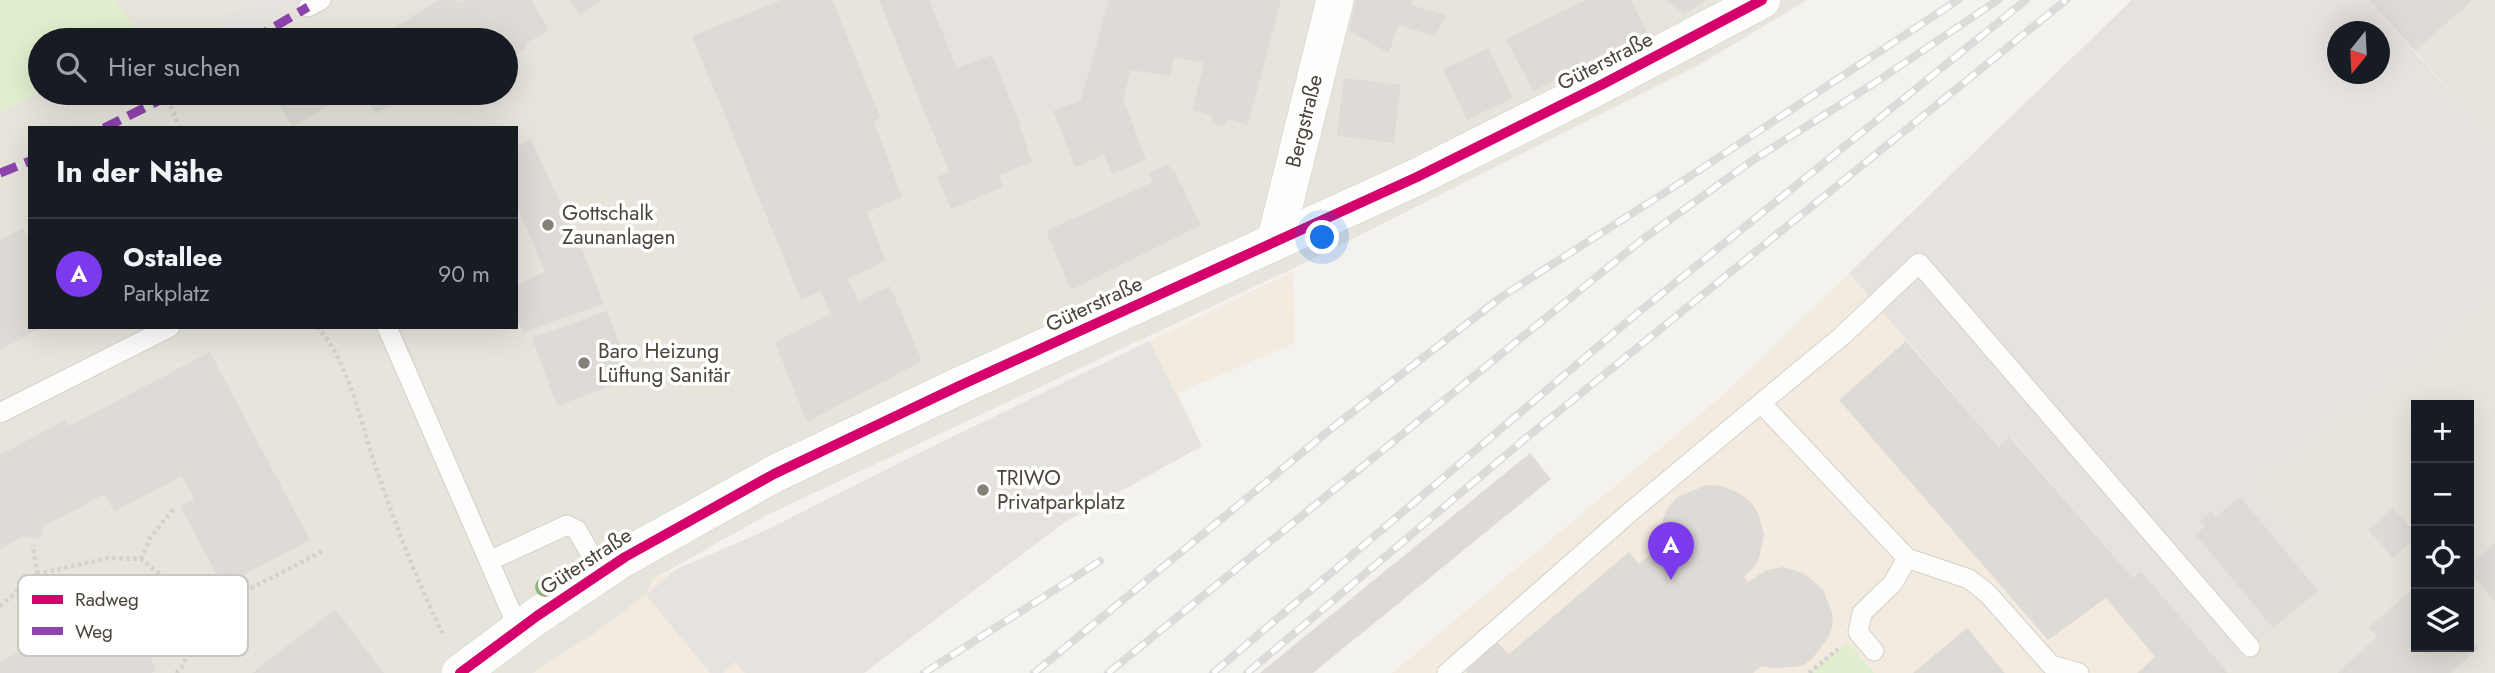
<!DOCTYPE html>
<html lang="de">
<head>
<meta charset="utf-8">
<style>
  :root { --surface:#171b24; --page:#20242c; --text:#f1f3f6; --muted:#9ea1a6; --line:#363941; --accent:#7c3aed }
  body { margin:0; font-family:Jost,sans-serif; background:var(--page); color:var(--text) }
  .controls { position:absolute; right:21px; bottom:21px; display:grid; overflow:hidden; border-radius:0px; box-shadow:0 7px 28px #0002 }
  .controls button { width:63px; height:63px; display:grid; place-items:center; padding:0; border:0; border-bottom:2px solid var(--line); background:var(--surface); color:var(--text); font:35px sans-serif }
  .compass { position:absolute; left:2327px; top:21px; width:63px; height:63px; border-radius:50%; background:var(--surface); box-shadow:0 7px 28px #0002; rotate:198deg }
  .you { position:absolute; left:1323px; top:238px; width:24px; height:24px; margin:-18px; border:5px solid #fff; border-radius:50%; background:#1a73e8; box-shadow:0 0 0 10px #1a73e833 }
  .badge { display:grid; place-items:center; width:46px; height:46px; border-radius:50%; background:var(--accent); color:#fff; font-size:23px; font-weight:700 }
  .pin { position:absolute; translate:-50% -58px; filter:drop-shadow(0 2px 4px #0008) }
  .pin::after { content:''; position:absolute; top:37px; width:24px; height:21px; background:inherit; clip-path:polygon(0 0,100% 0,50% 100%) }
  .list { margin:0; padding:0; list-style:none }
  h2 { display:flex; justify-content:space-between; align-items:center; height:91px; margin:0; padding:0 28px; font-size:30px }
  h2 small { font-size:23px; font-weight:400; color:var(--muted) }
  .list li { display:grid; grid-template-columns:46px 1fr auto; gap:21px; align-items:center; box-sizing:border-box; height:112px; padding:0 28px; border-top:2px solid var(--line) }
  .list b { display:block; font-size:26px; white-space:nowrap }
  .list p { margin:0; font-size:23px; white-space:nowrap; color:var(--muted) }
  .list em { font-size:23px; font-style:normal; color:var(--muted) }
  .icon { flex:none; width:38px; height:38px; fill:none; stroke:currentColor; stroke-width:2; stroke-linecap:round; stroke-linejoin:round }
  .map { position:relative; flex:none; width:2495px; height:673px; overflow:hidden }
  .search { position:absolute; background:var(--surface); box-shadow:0 7px 28px #0002; left:28px; top:28px; width:490px; height:77px; display:flex; align-items:center; gap:18px; box-sizing:border-box; padding:0 24px; border-radius:38px; color:var(--muted); font-size:26px }
  .panel { position:absolute; background:var(--surface); box-shadow:0 7px 28px #0002; left:28px; top:126px; width:490px; height:203px; border-radius:0px }
  .map>svg:first-child { display:block }
  .residential { fill:#e7e4dc; fill-rule:evenodd }
  .commercial { fill:#f3ebdf }
  .industrial { fill:#e6e2de; fill-rule:evenodd }
  .green { fill:#e1eecf }
  .parking { fill:#e6e3df }
  .building { fill:#dedbd6 }
  .lines { fill:none; stroke-linecap:round; stroke-linejoin:round }
  .service-casing { stroke:#d2d0cb; stroke-width:21 }
  .minor-casing { stroke:#d2d0cb; stroke-width:38 }
  .path { stroke:#d3d2cc; stroke-width:4.5; stroke-dasharray:3.5 3.5; stroke-linecap:butt }
  .service { stroke:#fdfdfc; stroke-width:19 }
  .minor { stroke:#fdfdfc; stroke-width:37 }
  .rail-casing { stroke:#dbdbda; stroke-width:8 }
  .rail { stroke:#fff; stroke-width:5; stroke-dasharray:16; stroke-linecap:butt }
  .quiet { stroke:#8e44ad; stroke-width:9; stroke-dasharray:18 9; stroke-linecap:butt }
  .cycleway-casing { stroke:#fff; stroke-width:15 }
  .cycleway { stroke:#d6006c; stroke-width:10 }
  .tree { fill:#96b382 }
  .poi-dot { fill:#868178; stroke:#fff; stroke-width:2.5 }
  .labels { text-anchor:middle; dominant-baseline:central; stroke-width:7; stroke-linejoin:round; paint-order:stroke }
  .street-label { font-size:21px; fill:#4b4439; stroke:#fff }
  .poi-label { font-size:21px; fill:#4b4439; stroke:#fff; text-anchor:start }
  .key { fill:#fff; stroke:#c9c7c4; stroke-width:2 }
  .key-label { font-size:19px; fill:#4b4439 }
</style>
</head>
<body>
<div class="map">
<svg width="2495" height="673" viewBox="0 0 2495 673">
  <rect width="100%" height="100%" fill="#f4f2ee"/>
  <path class="residential" d="M0,0h1807l-105,63 -408,205 -527,247 -114,64 -7,16 -52,39 -61,39h-533zM40,40h466v53h-466zM30,128h486v199h-486z
    M2369,0h126v143l-80,-92z
    M2495,294v379h-267l-4,-4 26,-22 3,-158 73,-59 82,-59zM2416,405h53v242h-53z"/>
  <path class="commercial" d="M1293,271l2,72 -117,50 24,53 -137,76 -201,151h-331l62,-39 51,-39 7,-16 116,-50 138,-70z
    M1849,273l149,174 12,-10 123,141 95,95h-836l329,-276z"/>
  <path class="industrial" d="M2132,0h237l126,143v151l-87,77 -82,59 -73,59 77,92 -106,88 -83,-98 -8,7 -122,-141 -12,10 -150,-174zM2338,32h42v42h-42z"/>
  <path class="green" d="M0,0h115l26,38 -3,2h-98v52l-40,21z
    M1847,642l28,31h-66z"/>
  <path class="parking" d="M254,0h53l-70,40h-10l-11,-18z
    M929,0h180l-28,100 -62,22 -27,-67 -35,13z
    M1149,341l53,105 -137,76 -201,151h-119l-10,-11 -12,11h-13l-64,-78 31,-26 92,-40 138,-70z"/>
  <path class="building" d="M438,0h18l2,3 6,-3h67l18,30 -24,14 2,4 -21,13v-21h-120l-3,-5z
    M568,0h32l-19,16z
    M781,0h51l49,118 -7,3 28,76 -35,15 18,49 -37,18 11,22 31,-15 32,75 -115,61 -32,-80 56,-28 -10,-23 -20,9 -109,-264z
    M879,0h50l28,68 35,-13 27,67 13,40 -33,13 4,12 -52,22 -14,-32 12,-5z
    M1109,0h172l-33,125 -21,-6 -2,8 -14,-4 2,-7 -21,-6 12,-47 -30,-6 -4,19 -39,-6 -8,28 23,62 -34,14 -8,-19 -29,12 -22,-56 28,-11z
    M1356,0h57l-2,5 36,10 -12,21 -37,-11 -9,28 -40,-22z
    M1586,0h45l16,32 -114,59 -27,-52z
    M1664,0h42l-21,14z
    M2369,0h104l-58,51z
    M325,33l5,7h-16z
    M1489,48l24,50 -46,22 -24,-51z
    M1344,78l57,7 -7,58 -57,-7z
    M271,93h76l-54,34z
    M363,93h47l-34,21z
    M531,140l49,105 24,59 -81,28 -7,-15v-32l29,-13 -29,-68v-58z
    M1168,164l5,9 2,-1 26,53 -130,65 -25,-59 107,-49 -5,-9z
    M23,228l7,13v86h13l-43,23v-110z
    M607,311l26,67 -76,28 -25,-68z
    M1906,341l93,106 11,-10 123,141 8,-7 87,102h-91l18,-16 -49,-59 -58,42 -209,-240z
    M210,352l100,188 -87,46 -43,-80 14,-7 -12,-23 -68,36 -9,-18 -61,32 -4,14 -15,-4 -25,13v-94l65,-35 4,6z
    M1530,453l21,26 -238,194h-53z
    M1707,485l15,1 15,6 13,9 8,12 6,21 -4,21 -4,10 -12,12 4,5 18,-12 18,-3 21,7 18,16 9,22 1,12 -4,12 -16,22 -9,7 -9,2 -23,1 -11,-2 -8,7h-286l-1,-2 31,-29 12,12 120,-102 10,12 20,-17 2,-22 5,-14 11,-14z
    M2240,497l78,94 -45,37 -78,-94 10,-7 -5,-6 11,-10 5,6z
    M2393,508l23,26v3l-23,21 -25,-28z
    M2495,543v58l-26,-30v-5z
    M2416,586v61h53v-12l10,13 -28,25h-114l40,-36 -8,-10z
    M119,599l38,71 -6,3h-151v-11z
    M335,609l49,64h-132z
    M1967,628l38,45h-92z"/>
  <g class="lines">
    <g class="service-casing">
      <path id="service" d="M308,7l13,-7
        M387,327l132,303
        M1761,403l81,-67 77,-73 331,384
        M0,413l170,-86
        M489,561l78,-36 10,5 24,43
        M1874,651l-16,-19 4,-19 31,-30 14,-25
        M1447,673l182,-160 132,-110 146,155 62,21 19,15 63,71 28,8"/>
    </g>
    <g class="minor-casing">
      <path id="minor" d="M1275,242l60,-242
        M460,673l77,-57 88,-59 149,-83 185,-88 458,-209 184,-92 161,-85"/>
    </g>
    <path class="path" d="M165,93l15,35
      M317,327c31,32 44,96 58,138 19,56 42,116 68,169
      M141,559l9,-21 25,-31
      M37,574l72,-16 32,1 66,52
      M0,606l37,-32 -4,-29
      M176,673l6,-6 25,-56 116,-60
      M1809,673l29,-24"/>
    <use href="#service" class="service"/>
    <use href="#minor" class="minor"/>
    <g class="rail-casing">
      <path id="rail" d="M924,673l176,-112
        M1034,673l298,-245 172,-133 168,-107 286,-188
        M1108,673l535,-434 110,-79 120,-76 125,-84
        M1213,673l421,-357 392,-316
        M1247,673l279,-235 540,-438"/>
    </g>
    <use href="#rail" class="rail"/>
    <path class="quiet" d="M252,40l56,-33
      M104,128l70,-35
      M0,173l30,-12"/>
    <g class="cycleway-casing">
      <path id="cycleway" d="M460,673l77,-57 88,-59 149,-83 185,-88 458,-209 184,-92 161,-85"/>
    </g>
    <use href="#cycleway" class="cycleway"/>
  </g>
  <circle class="tree" cx="545" cy="587" r="10"/>
  <g class="poi-dot">
    <circle cx="548" cy="225" r="7"/>
    <circle cx="584" cy="363" r="7"/>
    <circle cx="983" cy="490" r="7"/>
  </g>
  <g class="labels">
    <g class="street-label">
      <text transform="translate(1605 61) rotate(-27)">Güterstraße</text>
      <text transform="translate(1304 121) rotate(-76)">Bergstraße</text>
      <text transform="translate(1094 304) rotate(-25)">Güterstraße</text>
      <text transform="translate(586 561) rotate(-33)">Güterstraße</text>
    </g>
    <g class="poi-label">
      <text x="562" y="213">Gottschalk<tspan x="562" dy="24">Zaunanlagen</tspan></text>
      <text x="598" y="351">Baro Heizung<tspan x="598" dy="24">Lüftung Sanitär</tspan></text>
      <text x="997" y="478">TRIWO<tspan x="997" dy="24">Privatparkplatz</tspan></text>
    </g>
  </g>
  <rect x="18" y="575" width="230" height="81" rx="10" class="key"/>
  <rect x="32" y="595" width="31" height="9" fill="#d6006c"/>
  <rect x="32" y="627" width="31" height="8" fill="#8e44ad"/>
  <g class="key-label">
    <text x="75" y="606">Radweg</text>
    <text x="75" y="638">Weg</text>
  </g>
</svg>
<div class="controls">
<button>+</button>
<button>−</button>
<button><svg class="icon" aria-label="locate" viewBox="0 0 24 24"><circle cx="12" cy="12" r="6"/><path d="M12 2v4M12 18v4M2 12h4M18 12h4"/></svg></button>
<button><svg class="icon" aria-label="layers" viewBox="0 0 24 24"><path d="M12 4l9 5-9 5-9-5zM3 14l9 5 9-5"/></svg></button>
</div>
<svg class="compass" viewBox="-18 -18 36 36"><path d="M0-13l5 13h-10z" fill="#e53935"/><path d="M0 13l5-13h-10z" fill="#9ea1a6"/></svg>
<div class="you"></div>
<div class="pin badge" style="left:1671px;top:580px">A</div>
<div class="search"><svg class="icon" aria-label="search" viewBox="0 0 24 24"><circle cx="10" cy="10" r="6"/><path d="M15 15l6 6"/></svg>Hier suchen</div>
<section class="panel">
<h2>In der Nähe<small></small></h2>
<ul class="list">
<li><span class="badge">A</span><div><b>Ostallee</b><p>Parkplatz</p></div><em>90 m</em></li>
</ul>
</section>
</div>
</body>
</html>
